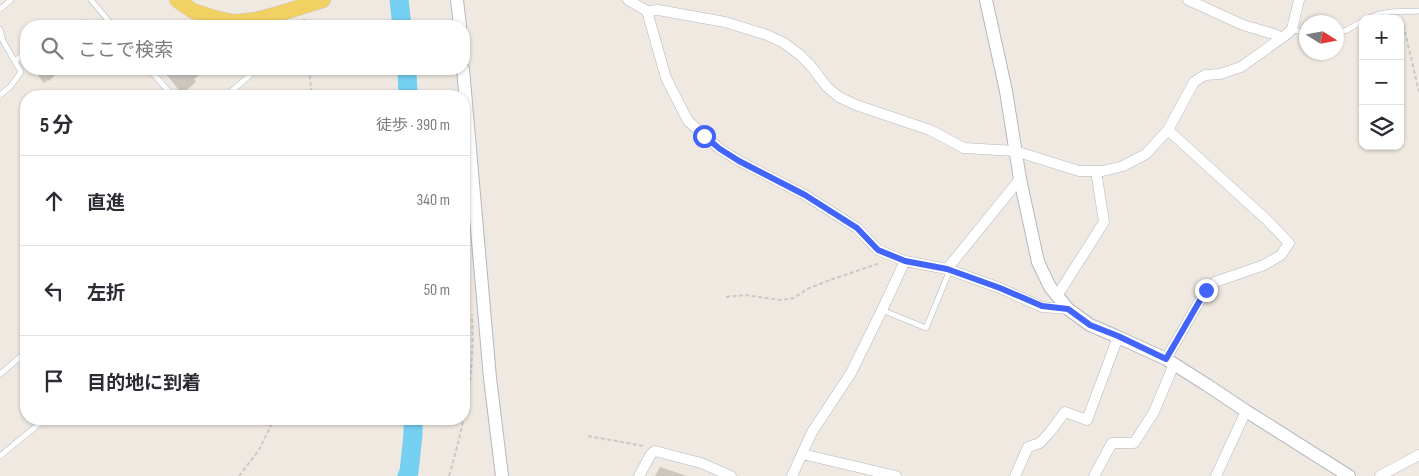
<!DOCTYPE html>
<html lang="ja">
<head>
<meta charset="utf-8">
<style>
  :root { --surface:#fff; --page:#f2f2f3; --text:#2b2b33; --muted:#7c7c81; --line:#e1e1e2 }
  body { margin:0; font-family:"Sofia Sans Condensed","Noto Sans JP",sans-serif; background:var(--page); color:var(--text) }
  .controls { position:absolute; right:15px; top:15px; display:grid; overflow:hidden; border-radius:10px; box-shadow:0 1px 4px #0004 }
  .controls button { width:45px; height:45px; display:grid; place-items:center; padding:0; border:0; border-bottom:1px solid var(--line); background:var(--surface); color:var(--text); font:25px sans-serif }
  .compass { position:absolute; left:1299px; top:15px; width:45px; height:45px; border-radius:50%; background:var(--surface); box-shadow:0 1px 4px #0004; rotate:101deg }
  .stop { position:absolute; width:15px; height:15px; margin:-11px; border:4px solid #4264fb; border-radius:50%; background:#fff }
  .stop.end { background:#4264fb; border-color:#fff; box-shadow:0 1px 5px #0008 }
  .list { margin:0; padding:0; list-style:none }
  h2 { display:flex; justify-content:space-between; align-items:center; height:65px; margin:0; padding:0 20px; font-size:21px }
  h2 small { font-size:16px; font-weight:400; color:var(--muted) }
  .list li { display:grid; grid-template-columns:32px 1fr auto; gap:15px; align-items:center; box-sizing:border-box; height:90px; padding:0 20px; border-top:1px solid var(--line) }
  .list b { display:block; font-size:19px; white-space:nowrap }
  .list em { font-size:16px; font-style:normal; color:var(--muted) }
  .icon { flex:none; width:28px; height:28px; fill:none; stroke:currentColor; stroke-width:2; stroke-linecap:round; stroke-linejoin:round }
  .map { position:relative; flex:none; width:1419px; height:476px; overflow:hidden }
  .search { position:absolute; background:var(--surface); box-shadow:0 1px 4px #0004; left:20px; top:20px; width:450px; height:55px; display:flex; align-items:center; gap:12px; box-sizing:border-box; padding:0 18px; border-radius:20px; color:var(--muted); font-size:19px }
  .panel { position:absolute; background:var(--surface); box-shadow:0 1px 4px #0004; left:20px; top:90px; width:450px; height:335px; border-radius:20px }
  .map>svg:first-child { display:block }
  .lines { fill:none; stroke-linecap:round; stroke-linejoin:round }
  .river { stroke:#75cff0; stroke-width:19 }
  .building { fill:#cbc7bf }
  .service-casing { stroke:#b4b7c1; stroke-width:6 }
  .minor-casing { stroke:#b4b7c1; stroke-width:11 }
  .tertiary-casing { stroke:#b4b7c1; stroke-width:14 }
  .primary-casing { stroke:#c9c9c9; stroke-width:16 }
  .path { stroke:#c9c9c9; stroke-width:2; stroke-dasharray:4 2.5; stroke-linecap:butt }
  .service { stroke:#fff; stroke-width:5 }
  .minor { stroke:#fff; stroke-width:10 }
  .tertiary { stroke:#fff; stroke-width:12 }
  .primary { stroke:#f2d163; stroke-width:15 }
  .route { stroke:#4264fb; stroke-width:6 }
</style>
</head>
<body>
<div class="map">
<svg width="1419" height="476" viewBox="0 0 1419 476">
  <rect width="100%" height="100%" fill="#efe9e1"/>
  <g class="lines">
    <path class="river" d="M399,0l3,26
      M407,69l1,27
      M407,476l2,-4 4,-38v-15"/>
  </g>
  <path class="building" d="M83,19l5,7h-10l-2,-1z
    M33,69h28l-12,12 -1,-1 -4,3z
    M162,69h45l-13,10 2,3 -14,12z
    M660,467l27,9h-32z"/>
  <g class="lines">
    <g class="service-casing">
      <path id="service" d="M91,0l22,26
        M0,9l11,-9
        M278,15l3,11
        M1367,19c15,-9 35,-7 52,-8
        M0,29l3,12 18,31 -11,15 -10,8
        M1292,30l14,2
        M1336,33l11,-3 16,-9
        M15,61l11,-9
        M149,69l24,27
        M226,96l31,-27
        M882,310l44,18 24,-58
        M0,374l26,-22
        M0,456l45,-37"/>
    </g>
    <g class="minor-casing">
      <path id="minor" d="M628,0l19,11 19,67 22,43 32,28 19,12 66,34 52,33 21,22 27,11 42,8 53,19 42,19 26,2
        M1188,0l55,25 31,9 8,4
        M647,11l11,-1 67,12 42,13 17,8 16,12 11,11 16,21 12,10 17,8 74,25 34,18 51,3 64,20h24l20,-5 23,-12 22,-24 26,-48 11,-7 15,-1 21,-7 46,-33 5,-5 7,-29
        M947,269l73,-90
        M1057,296l47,-74 -8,-51
        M1166,359l40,-69 9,-8 49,-17 17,-10 8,-12 -22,-23 -99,-90
        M802,454l94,22
        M639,476l12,-22 4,-3 46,12 30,13
        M792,476l20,-44 39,-59 31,-63 23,-49
        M1015,476l13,-29 12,-4 10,-11 15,-20 22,8 31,-83
        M1094,476l18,-33h22l20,-31 20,-48
        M1216,476l30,-65
        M1380,476l39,-21"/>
    </g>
    <g class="tertiary-casing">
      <path id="tertiary" d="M457,0l3,26
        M986,0l20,91 14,88 18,83 12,25 18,22 22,16 28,12 48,22 41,26 39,26 103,65
        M463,69l27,309 12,98"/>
    </g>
    <g class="primary-casing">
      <path id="primary" d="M177,0l16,11 22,7 19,4 21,-2 23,-6 45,-14"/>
    </g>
    <path class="path" d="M304,19l1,7
      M1402,19l17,73
      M309,69l3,27
      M464,223l5,52
      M726,297l19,-2 36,5 13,-2 13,-9 23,-9 50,-17
      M588,436l56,10
      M239,476l20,-26 15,-31
      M449,476c16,-55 26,-103 23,-161"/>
    <use href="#service" class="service"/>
    <use href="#minor" class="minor"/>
    <use href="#tertiary" class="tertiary"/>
    <use href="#primary" class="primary"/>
  </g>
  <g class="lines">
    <path class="route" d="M704,136l16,13 19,12 66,34 52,33 21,22 27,11 42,8 53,19 42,18 26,3 22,16 28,11 48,23 40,-69"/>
  </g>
</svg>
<div class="controls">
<button>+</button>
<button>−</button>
<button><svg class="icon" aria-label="layers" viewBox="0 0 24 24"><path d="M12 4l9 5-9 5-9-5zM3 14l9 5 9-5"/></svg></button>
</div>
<svg class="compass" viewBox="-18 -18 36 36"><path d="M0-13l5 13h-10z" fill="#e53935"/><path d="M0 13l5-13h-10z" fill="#7c7c81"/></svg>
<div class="stop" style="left:704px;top:136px"></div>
<div class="stop end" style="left:1206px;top:290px"></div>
<div class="search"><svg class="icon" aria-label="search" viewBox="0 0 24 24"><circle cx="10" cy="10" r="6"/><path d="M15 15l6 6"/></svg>ここで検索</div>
<section class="panel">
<h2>5 分<small>徒歩 · 390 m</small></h2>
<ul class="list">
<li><svg class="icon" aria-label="ahead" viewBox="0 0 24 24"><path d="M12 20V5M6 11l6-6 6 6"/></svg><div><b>直進</b></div><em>340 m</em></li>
<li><svg class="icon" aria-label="left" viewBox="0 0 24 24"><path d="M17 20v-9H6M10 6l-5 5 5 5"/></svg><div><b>左折</b></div><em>50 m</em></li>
<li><svg class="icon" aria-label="arrive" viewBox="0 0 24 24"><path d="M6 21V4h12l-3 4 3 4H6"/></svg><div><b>目的地に到着</b></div></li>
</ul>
</section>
</div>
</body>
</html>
